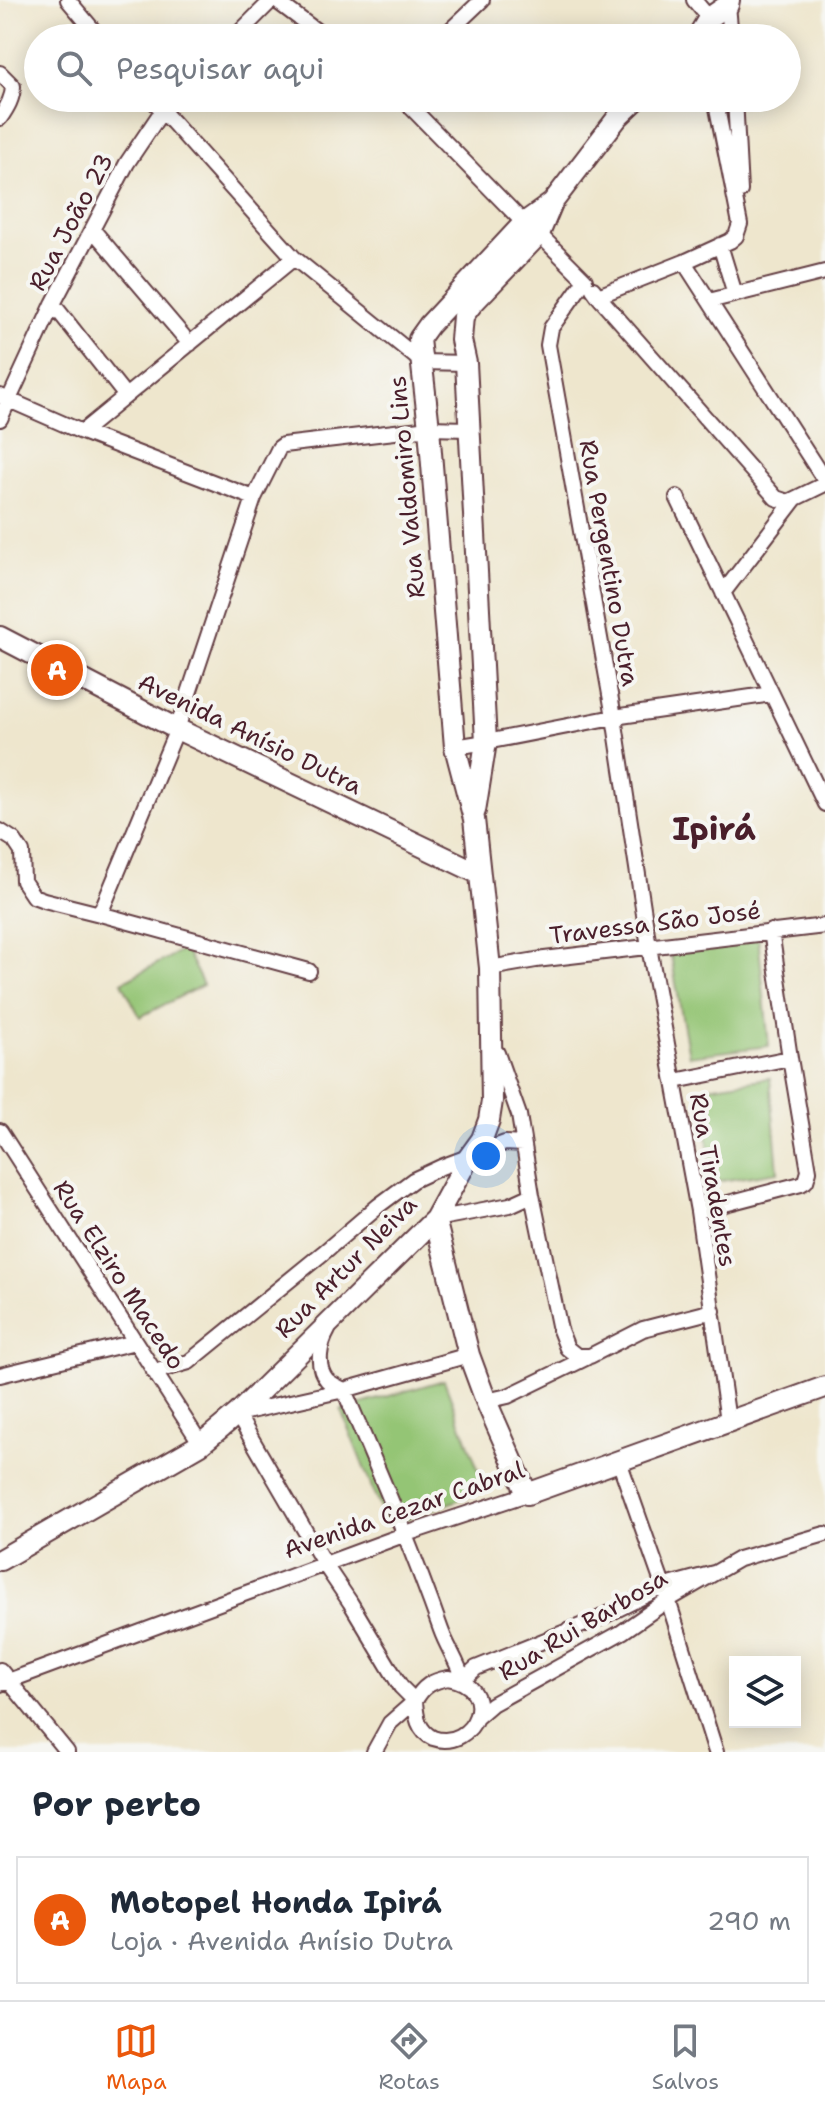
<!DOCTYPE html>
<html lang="pt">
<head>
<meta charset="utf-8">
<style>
  :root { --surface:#fff; --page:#f2f2f3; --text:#1f2937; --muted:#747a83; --line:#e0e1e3; --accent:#ea580c }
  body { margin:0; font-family:"Shantell Sans",sans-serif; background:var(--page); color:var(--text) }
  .controls { position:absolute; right:24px; bottom:24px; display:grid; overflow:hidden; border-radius:0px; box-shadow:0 4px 20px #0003 }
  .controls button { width:72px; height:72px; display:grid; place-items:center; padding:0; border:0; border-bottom:2px solid var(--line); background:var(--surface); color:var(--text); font:40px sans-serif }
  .you { position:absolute; left:486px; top:1156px; width:28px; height:28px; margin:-20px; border:6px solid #fff; border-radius:50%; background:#1a73e8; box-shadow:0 0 0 12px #1a73e833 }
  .badge { display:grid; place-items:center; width:52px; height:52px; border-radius:50%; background:var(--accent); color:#fff; font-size:26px; font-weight:700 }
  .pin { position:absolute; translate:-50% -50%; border:4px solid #fff; box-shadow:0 2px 8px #0006 }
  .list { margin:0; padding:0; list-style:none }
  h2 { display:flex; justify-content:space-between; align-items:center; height:104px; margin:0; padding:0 32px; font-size:34px }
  h2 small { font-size:26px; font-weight:400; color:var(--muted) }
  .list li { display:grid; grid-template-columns:52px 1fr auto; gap:24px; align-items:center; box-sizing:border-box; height:128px; margin:0 16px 16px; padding:0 16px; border:2px solid var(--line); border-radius:0px }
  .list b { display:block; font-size:30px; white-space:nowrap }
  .list p { margin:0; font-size:26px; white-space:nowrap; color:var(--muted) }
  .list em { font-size:26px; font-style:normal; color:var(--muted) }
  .icon { flex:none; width:44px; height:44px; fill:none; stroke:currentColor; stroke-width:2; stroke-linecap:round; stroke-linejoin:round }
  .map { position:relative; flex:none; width:825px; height:1752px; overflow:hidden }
  .search { position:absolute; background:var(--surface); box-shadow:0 4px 20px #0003; left:24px; right:24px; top:24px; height:88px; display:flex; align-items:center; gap:20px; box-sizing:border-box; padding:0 28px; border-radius:44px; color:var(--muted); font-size:30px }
  .sheet { height:248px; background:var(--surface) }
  nav { display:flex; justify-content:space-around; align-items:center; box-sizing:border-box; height:112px; border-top:2px solid var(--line); background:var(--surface); font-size:22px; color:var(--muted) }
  nav a { display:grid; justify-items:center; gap:4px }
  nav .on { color:var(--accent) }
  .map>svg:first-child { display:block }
  .green { fill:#94c574; stroke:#6f7250; stroke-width:2 }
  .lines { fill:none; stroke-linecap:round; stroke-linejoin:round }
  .street-casing { stroke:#633d43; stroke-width:18 }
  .secondary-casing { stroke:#633d43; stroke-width:24 }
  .street { stroke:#fff; stroke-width:14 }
  .secondary { stroke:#fff; stroke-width:20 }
  .labels { text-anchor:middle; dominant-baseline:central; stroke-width:8; stroke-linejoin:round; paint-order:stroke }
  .street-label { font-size:24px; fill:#4a1f2b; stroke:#f6f6f2 }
  .district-label { font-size:32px; font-weight:bold; fill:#4a1f2b; stroke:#f6f6f2 }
</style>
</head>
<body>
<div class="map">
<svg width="825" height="1752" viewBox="0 0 825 1752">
  <rect width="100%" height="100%" fill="#f6f6f2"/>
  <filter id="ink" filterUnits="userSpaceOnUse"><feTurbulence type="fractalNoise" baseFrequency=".0125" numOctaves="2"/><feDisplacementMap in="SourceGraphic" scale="16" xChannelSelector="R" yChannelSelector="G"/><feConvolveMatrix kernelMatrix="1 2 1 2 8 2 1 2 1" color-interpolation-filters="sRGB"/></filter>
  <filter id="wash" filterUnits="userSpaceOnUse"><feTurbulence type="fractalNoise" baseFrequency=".006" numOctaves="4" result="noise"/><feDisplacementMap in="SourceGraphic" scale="32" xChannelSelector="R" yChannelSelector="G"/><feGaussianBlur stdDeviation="1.8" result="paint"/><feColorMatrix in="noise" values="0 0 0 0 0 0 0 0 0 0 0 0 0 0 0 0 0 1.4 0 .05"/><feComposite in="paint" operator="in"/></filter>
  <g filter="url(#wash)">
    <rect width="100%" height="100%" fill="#eee6cd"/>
    <path class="green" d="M758,936l11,110 -80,10 -19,-106z
      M185,949l18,36 -63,32 -18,-35z
      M770,1078l8,94 -64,10 -14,-94z
      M444,1380l42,110 -99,36 -46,-116z"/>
  </g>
  <g filter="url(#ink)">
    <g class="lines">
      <g class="street-casing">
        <path id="street" d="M68,0l32,38
          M275,0l51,38
          M694,0l15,18
          M728,5l3,33
          M234,38l38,-38
          M442,38l40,-38
          M0,73l13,13c0,12 -6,22 -13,32
          M151,98l143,160 128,104 44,1
          M402,98l122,125 15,11 46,46 -34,48 -3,17 66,372 35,230 49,264 30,210
          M735,98l5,93
          M93,230l97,114
          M720,245l15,49
          M684,262l141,219
          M593,289l5,7 86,-34 46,-21 6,-5 4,-12 -25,-126
          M598,296l178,202 12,4 37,-18
          M709,301l116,-29
          M53,304l72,91
          M0,396l82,36 172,66
          M0,419l53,-115 74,-141 35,-52 12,-13
          M82,432l212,-174
          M677,497l148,307
          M723,593l72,-94
          M455,747l31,-5 128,-25 158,-23
          M0,831l14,9 8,12 1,29 10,15 11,4 56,14 209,57
          M100,914l77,-185 77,-231 25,-50 4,-3 146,-17 39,1
          M490,968l46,-8 289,-34
          M497,1053l22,62 13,80 28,135 7,18 10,8h13l53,-27 70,-18
          M675,1081l115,-23
          M0,1131l201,313
          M698,1211l103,-27 5,-3 3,-10 -19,-113 -19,-127
          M435,1219l75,-14 22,-10
          M328,1330c-8,14 -13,36 -1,50 4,4 12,7 17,10 34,79 68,158 97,240 6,17 17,32 22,50l13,-12 124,-50 62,-31 52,-14
          M154,1372l35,-10 134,-109 55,-47 35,-26 28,-13 64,-24 18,1
          M0,1375l135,-33
          M486,1401l22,-5 78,-38
          M619,1461l49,139 48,152
          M0,1670l67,82
          M448,1678c55,9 26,74 -15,60 -15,-7 -17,-22 -18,-37 8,-15 17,-20 33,-23z
          M0,1684l406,-150 121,-40
          M477,1717l15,-13 130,-72 46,-32 71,-41 86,-25
          M374,1752l16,-29 25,-22 -14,-14 -51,-85 -25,-37 -88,-151 107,-24 125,-35"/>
      </g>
      <g class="secondary-casing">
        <path id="secondary" d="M697,38l12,-20 19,-13 1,-5
          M0,637l177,92 301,144
          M475,811l11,-69 -20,-379 -5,-23 2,-24 9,-12 67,-70 13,-31 66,-86 20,-19
          M435,1219l34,136 17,46 41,93 298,-107
          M0,1560l201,-116 36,-30 198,-195 34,-62 13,-18 7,-19 3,-19 -2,-133 -16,-149 -19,-72 -26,-319 -10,-89 10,-14 95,-102 28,-20"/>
      </g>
      <use href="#street" class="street"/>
      <use href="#secondary" class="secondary"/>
    </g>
  </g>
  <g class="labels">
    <g class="street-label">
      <text transform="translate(71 222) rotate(-62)">Rua João 23</text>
      <text transform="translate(407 487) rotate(-95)">Rua Valdomiro Lins</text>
      <text transform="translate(609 563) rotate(80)">Rua Pergentino Dutra</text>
      <text transform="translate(250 734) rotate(26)">Avenida Anísio Dutra</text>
      <text transform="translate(655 923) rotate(-7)">Travessa São José</text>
      <text transform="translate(713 1180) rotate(80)">Rua Tiradentes</text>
      <text transform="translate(346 1267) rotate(-45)">Rua Artur Neiva</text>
      <text transform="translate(119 1275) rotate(57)">Rua Elziro Macedo</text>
      <text transform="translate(404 1510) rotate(-19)">Avenida Cezar Cabral</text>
      <text transform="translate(583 1625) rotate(-31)">Rua Rui Barbosa</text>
    </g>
    <g class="district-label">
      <text x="714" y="828">Ipirá</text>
    </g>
  </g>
</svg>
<div class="controls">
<button><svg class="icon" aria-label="layers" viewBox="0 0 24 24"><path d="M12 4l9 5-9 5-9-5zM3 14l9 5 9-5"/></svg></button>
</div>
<div class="you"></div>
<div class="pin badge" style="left:57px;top:670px">A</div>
<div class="search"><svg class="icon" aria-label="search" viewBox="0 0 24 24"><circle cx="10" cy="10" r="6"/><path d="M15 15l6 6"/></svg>Pesquisar aqui</div>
</div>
<section class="sheet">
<h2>Por perto<small></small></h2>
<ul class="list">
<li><span class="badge">A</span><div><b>Motopel Honda Ipirá</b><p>Loja · Avenida Anísio Dutra</p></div><em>290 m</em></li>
</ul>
</section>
<nav>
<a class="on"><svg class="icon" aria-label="map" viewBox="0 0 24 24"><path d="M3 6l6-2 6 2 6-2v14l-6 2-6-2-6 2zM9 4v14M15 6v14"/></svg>Mapa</a>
<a><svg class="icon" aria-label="directions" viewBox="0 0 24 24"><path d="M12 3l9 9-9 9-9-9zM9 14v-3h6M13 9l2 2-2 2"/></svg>Rotas</a>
<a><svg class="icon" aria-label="saved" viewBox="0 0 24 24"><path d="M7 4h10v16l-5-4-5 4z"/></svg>Salvos</a>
</nav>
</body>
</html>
